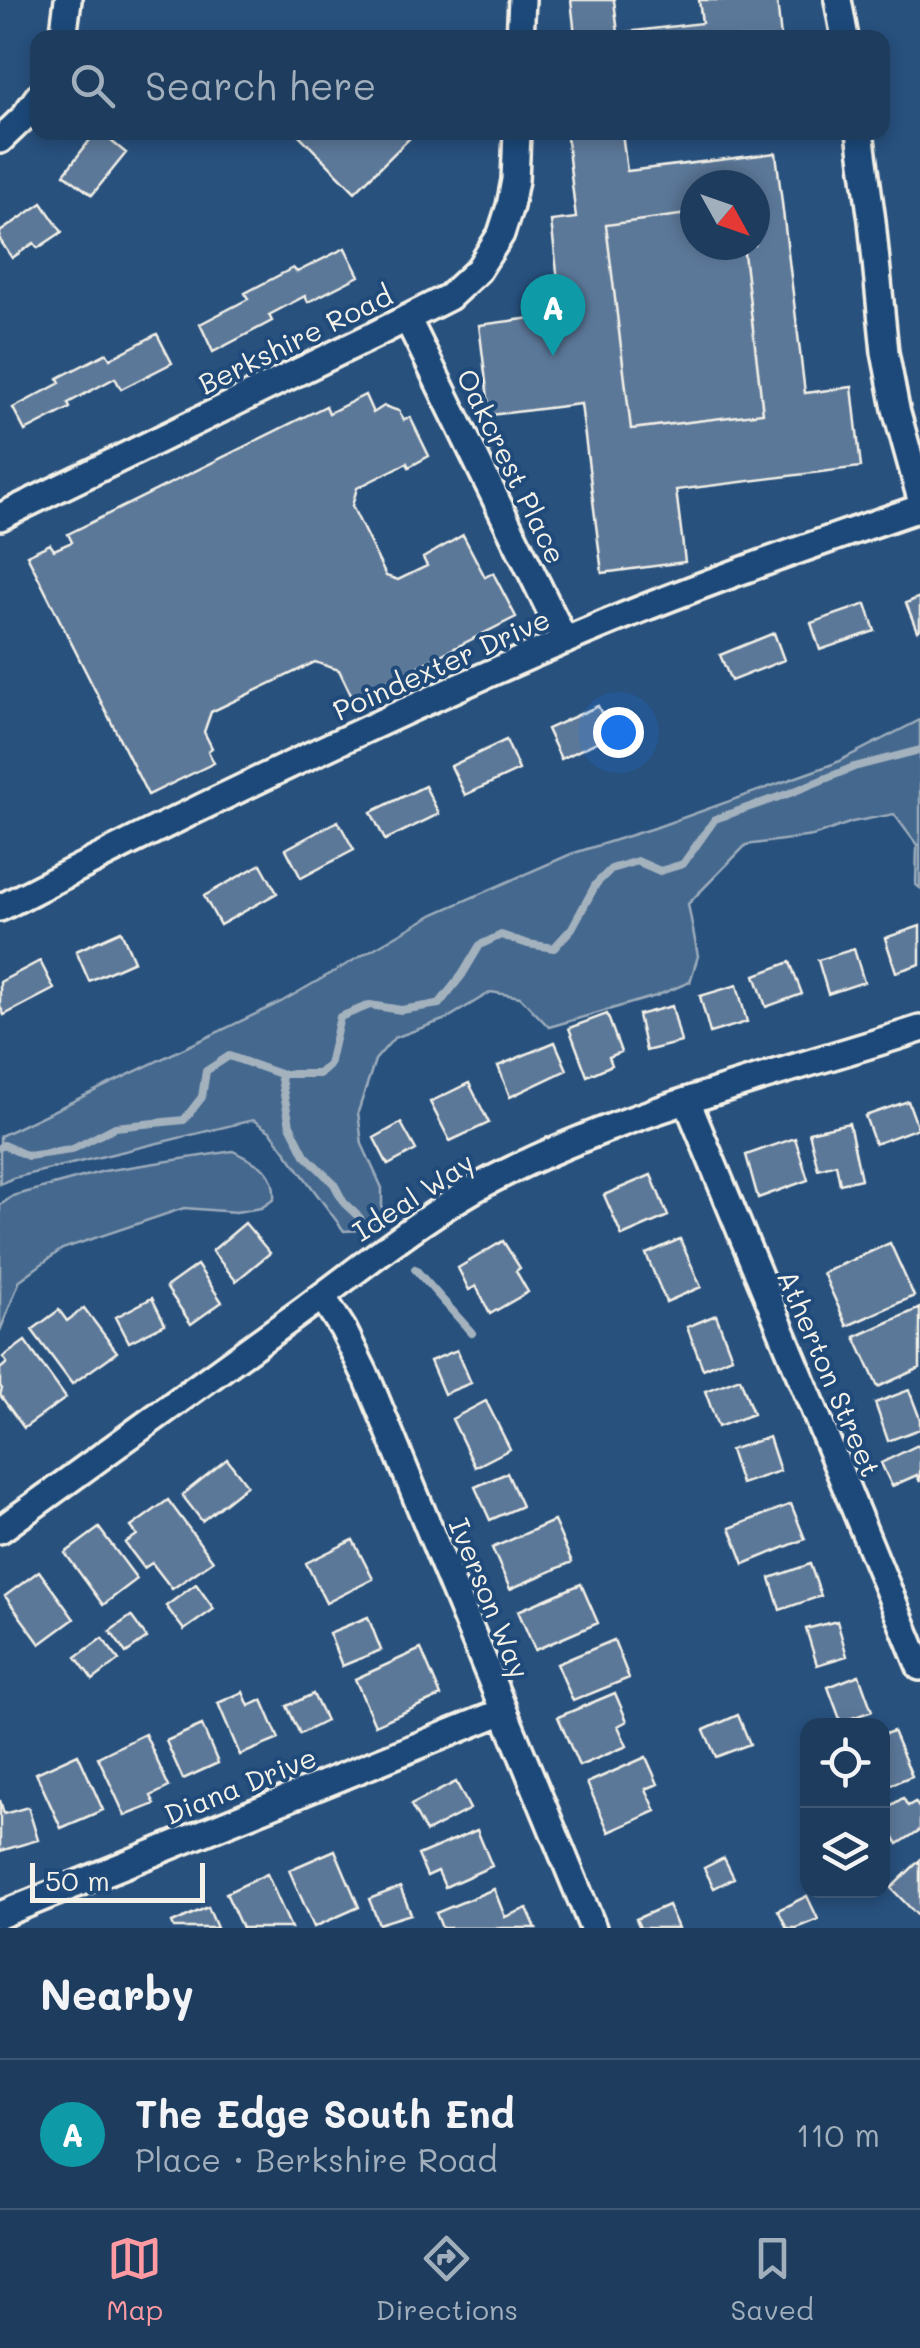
<!DOCTYPE html>
<html lang="en">
<head>
<meta charset="utf-8">
<style>
  :root { --surface:#1e3d5e; --page:#2b4867; --text:#f1f3f6; --muted:#a1aebc; --line:#3c5673; --accent:#ff9aa2 }
  body { margin:0; font-family:Mali,sans-serif; background:var(--page); color:var(--text) }
  .controls { position:absolute; right:30px; bottom:30px; display:grid; overflow:hidden; border-radius:20px; box-shadow:0 5px 15px #0003 }
  .controls button { width:90px; height:90px; display:grid; place-items:center; padding:0; border:0; border-bottom:2px solid var(--line); background:var(--surface); color:var(--text); font:50px sans-serif }
  .compass { position:absolute; left:680px; top:170px; width:90px; height:90px; border-radius:50%; background:var(--surface); box-shadow:0 5px 15px #0003; rotate:130deg }
  .scale { position:absolute; left:30px; bottom:25px; width:175px; box-sizing:border-box; padding-left:10px; border:5px solid #f4f1e8; border-top:0; font-size:28px; line-height:35px; white-space:nowrap; color:#f4f1e8; -webkit-text-stroke:8px #1f4a7a; paint-order:stroke }
  .you { position:absolute; left:618px; top:732px; width:35px; height:35px; margin:-25px; border:8px solid #fff; border-radius:50%; background:#1a73e8; box-shadow:0 0 0 15px #1a73e833 }
  .badge { display:grid; place-items:center; width:65px; height:65px; border-radius:50%; background:var(--accent); color:#fff; font-size:32px; font-weight:700 }
  .pin { position:absolute; translate:-50% -82px; filter:drop-shadow(0 2px 5px #0008) }
  .pin::after { content:''; position:absolute; top:52px; width:35px; height:30px; background:inherit; clip-path:polygon(0 0,100% 0,50% 100%) }
  .list { margin:0; padding:0; list-style:none }
  h2 { display:flex; justify-content:space-between; align-items:center; height:130px; margin:0; padding:0 40px; font-size:42px }
  h2 small { font-size:32px; font-weight:400; color:var(--muted) }
  .list li { display:grid; grid-template-columns:65px 1fr auto; gap:30px; align-items:center; box-sizing:border-box; height:150px; padding:0 40px; border-top:2px solid var(--line) }
  .list b { display:block; font-size:38px; white-space:nowrap }
  .list p { margin:0; font-size:32px; white-space:nowrap; color:var(--muted) }
  .list em { font-size:32px; font-style:normal; color:var(--muted) }
  .icon { flex:none; width:55px; height:55px; fill:none; stroke:currentColor; stroke-width:2; stroke-linecap:round; stroke-linejoin:round }
  .map { position:relative; flex:none; width:920px; height:1928px; overflow:hidden }
  .search { position:absolute; background:var(--surface); box-shadow:0 5px 15px #0003; left:30px; right:30px; top:30px; height:110px; display:flex; align-items:center; gap:25px; box-sizing:border-box; padding:0 35px; border-radius:20px; color:var(--muted); font-size:38px }
  .sheet { height:280px; background:var(--surface) }
  nav { display:flex; justify-content:space-around; align-items:center; box-sizing:border-box; height:140px; border-top:2px solid var(--line); background:var(--surface); font-size:28px; color:var(--muted) }
  nav a { display:grid; justify-items:center; gap:5px }
  nav .on { color:var(--accent) }
  .map>svg:first-child { display:block }
  .green { fill:#45688e; stroke:#9cacbb; stroke-width:2.5 }
  .lines { fill:none; stroke-linecap:round; stroke-linejoin:round }
  .stream { stroke:#a4b2be; stroke-width:8 }
  .building { fill:#5b7899; stroke:#f4f1e8; stroke-width:2.5; fill-rule:evenodd }
  .street-casing { stroke:#f4f1e8; stroke-width:32 }
  .street { stroke:#1f4a7a; stroke-width:25 }
  .labels { text-anchor:middle; dominant-baseline:central; stroke-width:8; stroke-linejoin:round; paint-order:stroke }
  .street-label { font-size:28px; fill:#f4f1e8; stroke:#1f4a7a }
</style>
</head>
<body>
<div class="map">
<svg width="920" height="1928" viewBox="0 0 920 1928">
  <rect width="100%" height="100%" fill="#28517e"/>
  <filter id="ink" filterUnits="userSpaceOnUse"><feTurbulence type="fractalNoise" baseFrequency=".01" numOctaves="2"/><feDisplacementMap in="SourceGraphic" scale="20" xChannelSelector="R" yChannelSelector="G"/><feConvolveMatrix kernelMatrix="1 2 1 2 8 2 1 2 1" color-interpolation-filters="sRGB"/></filter>
  <g filter="url(#ink)">
    <path class="green" d="M920,720v168l-4,-3 1,-40 -23,-31 -42,8 -39,14 -67,9 -58,59 10,52 -8,26 -34,14 -107,31 -29,-30 -29,-5 -45,27 -52,19 -19,22 -17,52 4,32 20,44v28l-19,14 -19,1 -73,-99 -18,-12 -240,58 -13,6v-48l281,-134 153,-88 137,-60 89,-28 173,-62z
      M233,1151c24,13 43,17 41,48l-13,9 -25,4 -52,-4 -122,41 -42,31 -20,51v-126l13,-9 91,-25z"/>
    <g class="lines">
      <path class="stream" d="M280,1074l10,51 15,30 29,29 10,19 16,15
        M0,1147l3,-2 25,11 43,-6 44,-23 69,-7 18,-23 4,-26 23,-15 51,18h39l10,-9 11,-48 30,-12 31,5 38,-6 23,-29 18,-30 21,-10 27,9 26,4 18,-20 24,-44 15,-15 26,-8 23,10 23,-7 32,-45 75,-26 64,-26 66,-17
        M415,1269l57,64"/>
    </g>
    <path class="building" d="M571,0h43l4,33 84,-10 -3,-23h78l4,38h-226l20,-3z
      M96,132h4l26,21 -34,42 -28,-21z
      M296,132h120l-61,60z
      M566,132h59l-3,1 5,38 149,-18 29,240 47,-6 9,80 -185,23 9,72 -83,11 -21,-169 -91,11 -11,-90 83,-11 -11,-93 25,-3zM695,185h60v60h-12l20,168 -132,16 -25,-204 89,-12z
      M42,203l20,29 -24,16 -4,-5 -22,15 -12,-18v-8z
      M695,213v32h48l20,168 -132,16 -25,-204z
      M345,248l14,28 -51,26 -3,-6 -36,19 3,6 -59,31 -13,-28 48,-25 -3,-6 48,-25 4,4z
      M157,334l15,29 -51,26 -6,-11 -47,25 2,5 -45,23 -12,-23 47,-25 -2,-5 49,-25 3,6z
      M365,395l8,18 11,-7 15,5 5,9 6,-3 19,39 -20,11 -2,-4 -50,25 -5,18 34,70 12,4 29,-14 -4,-8 40,-23 22,42 8,-4 23,44 -163,82 -14,-29 -24,-8 -104,50 -7,20 8,16 -4,3 6,12 -66,32 -121,-240 23,-11 4,6 18,-8 -4,-8 258,-128 3,7z
      M920,597v32l-3,2 -11,-28z
      M866,604l9,27 -55,19 -9,-27z
      M774,633l10,27 -53,21 -11,-26z
      M598,706l14,29 -51,24 -14,-30z
      M506,740l13,30 -54,25 -14,-29z
      M425,786l14,28 -54,26 -14,-28z
      M338,821l16,29 -53,28 -15,-29z
      M261,864l16,29 -57,32 -16,-29z
      M920,926v38l-24,8 -11,-34z
      M121,931l13,30 -45,20 -13,-30z
      M854,949l10,33 -36,12 -10,-34z
      M40,961l14,28 -50,26 -4,-9v-24z
      M790,962l12,32 -36,13 -11,-32z
      M737,985l10,37 -37,11 -10,-37z
      M672,1006l9,36 -35,9 -8,-36z
      M607,1014l14,38 -12,5 3,8 -25,11 -18,-48z
      M555,1042l12,28 -57,27 -12,-31z
      M469,1083l20,40 -39,18 -20,-39z
      M908,1101l10,27 -43,16 -10,-28z
      M401,1123l15,27 -28,15 -14,-27z
      M849,1123l12,56 -21,5 -4,-20 -18,5 -9,-37z
      M795,1138l13,42 -50,18 -12,-43z
      M651,1175l17,41 -46,20 -18,-41z
      M245,1223l25,30 -34,28 -24,-30z
      M680,1239l21,48 -35,15 -20,-48z
      M503,1241l17,27 -4,3 12,21 -38,22 -14,-28 -7,4 -11,-22z
      M890,1243l24,53 -67,30 -24,-53z
      M197,1265l25,37 -31,22 -25,-37z
      M152,1298l13,26 -36,18 -13,-25z
      M84,1308l33,44 -45,32 -40,-54 27,-20 8,11z
      M920,1308v60l-42,19 -23,-50z
      M716,1315l16,42 -29,12 -16,-42z
      M25,1341l41,57 -42,30 -24,-33 2,-6 -2,-3v-17l7,-6 -4,-6z
      M457,1350l14,33 -27,11 -14,-33z
      M740,1378l13,36 -35,13 -13,-36z
      M909,1390l11,29v10l-32,12 -13,-38z
      M486,1401l24,48 -35,18 -23,-48z
      M769,1437l11,34 -39,13 -11,-34z
      M918,1445l2,5v32l-3,-7 -25,11 -11,-23z
      M227,1459l20,26 -45,36 -20,-26z
      M507,1473l15,33 -32,14 -15,-33z
      M168,1500l45,61 -41,28 -20,-26 -8,5 -19,-25 12,-8 -6,-8z
      M791,1504l14,35 -61,25 -14,-36z
      M554,1521l18,41 -62,27 -18,-41z
      M99,1528l38,51 -34,26 -38,-52z
      M353,1540l20,39 -47,24 -20,-40z
      M810,1564l11,32 -41,14 -10,-32z
      M39,1571l35,48 -34,25 -35,-48z
      M196,1584l18,25 -30,21 -18,-24z
      M581,1584l17,39 -63,27 -17,-39z
      M131,1616l16,22 -21,15 -16,-22z
      M368,1617l13,33 -39,16 -13,-33z
      M837,1621l10,35 -30,9 -11,-36z
      M102,1638l17,22 -26,20 -17,-23z
      M614,1640l15,38 -56,23 -16,-37z
      M421,1649l20,47 -66,29 -20,-46z
      M859,1675l13,36 -31,11 -13,-35z
      M243,1692l6,14 13,-6 17,39 -39,16 -22,-52z
      M615,1693l12,28 -9,5 9,20 -48,20 -21,-49z
      M313,1694l13,27 -26,13 -13,-28z
      M738,1715l12,29 -34,13 -12,-27z
      M202,1725l16,38 -35,16 -17,-38z
      M893,1731l19,45 -30,12v-53z
      M145,1734l24,53 -18,9 4,8 -30,12 -27,-59z
      M78,1754l25,56 -42,18 -25,-55z
      M646,1757l12,27 -12,5 10,22 -47,21 -22,-49z
      M456,1782l14,27 -44,23 -15,-27z
      M903,1798l5,8 7,-4 5,7v21l-22,14 -16,-26v-7z
      M0,1800l4,14 24,-7 10,33 -38,11z
      M477,1830l15,36 -47,21 -7,-16 -11,5 -9,-21z
      M335,1850l24,57 -45,20 -25,-57z
      M724,1858l10,20 -20,10 -10,-20z
      M920,1860v58l-29,-30z
      M267,1874l24,54h-49l-16,-35z
      M400,1887l11,27 -32,10 -10,-25z
      M494,1889l11,28 22,-9 9,20h-94l-6,-15z
      M807,1896l11,23 -22,9h-9l-9,-18z
      M668,1905l10,23h-38l-4,-9z
      M208,1907l9,21h-43l-2,-5z"/>
    <g class="lines">
      <g class="street-casing">
        <path id="street" d="M838,0l7,38
          M63,38l5,-38
          M520,38l2,-38
          M860,132l12,89 13,131 11,57 24,87
          M0,140l23,-22 15,-21
          M407,318l158,323
          M0,517l374,-182 75,-38 29,-27 23,-36 9,-28 5,-26 2,-48
          M0,908c185,-95 373,-185 564,-267 116,-50 236,-92 356,-133
          M687,1101l233,566
          M322,1296l21,33 25,51 225,548
          M0,1530c102,-74 204,-148 306,-222 61,-45 120,-94 187,-129 134,-69 284,-104 427,-150
          M0,1915l504,-204"/>
      </g>
      <use href="#street" class="street"/>
    </g>
  </g>
  <g class="labels">
    <g class="street-label">
      <text transform="translate(295 339) rotate(-26)">Berkshire Road</text>
      <text transform="translate(512 466) rotate(64)">Oakcrest Place</text>
      <text transform="translate(441 664) rotate(-24)">Poindexter Drive</text>
      <text transform="translate(413 1196) rotate(-33)">Ideal Way</text>
      <text transform="translate(830 1373) rotate(67)">Atherton Street</text>
      <text transform="translate(490 1598) rotate(68)">Iverson Way</text>
      <text transform="translate(240 1785) rotate(-22)">Diana Drive</text>
    </g>
  </g>
</svg>
<div class="controls">
<button><svg class="icon" aria-label="locate" viewBox="0 0 24 24"><circle cx="12" cy="12" r="6"/><path d="M12 2v4M12 18v4M2 12h4M18 12h4"/></svg></button>
<button><svg class="icon" aria-label="layers" viewBox="0 0 24 24"><path d="M12 4l9 5-9 5-9-5zM3 14l9 5 9-5"/></svg></button>
</div>
<svg class="compass" viewBox="-18 -18 36 36"><path d="M0-13l5 13h-10z" fill="#e53935"/><path d="M0 13l5-13h-10z" fill="#a1aebc"/></svg>
<div class="scale">50 m</div>
<div class="you"></div>
<div class="pin badge" style="left:553px;top:356px;background:#0f9aa8">A</div>
<div class="search"><svg class="icon" aria-label="search" viewBox="0 0 24 24"><circle cx="10" cy="10" r="6"/><path d="M15 15l6 6"/></svg>Search here</div>
</div>
<section class="sheet">
<h2>Nearby<small></small></h2>
<ul class="list">
<li><span class="badge" style="background:#0f9aa8">A</span><div><b>The Edge South End</b><p>Place · Berkshire Road</p></div><em>110 m</em></li>
</ul>
</section>
<nav>
<a class="on"><svg class="icon" aria-label="map" viewBox="0 0 24 24"><path d="M3 6l6-2 6 2 6-2v14l-6 2-6-2-6 2zM9 4v14M15 6v14"/></svg>Map</a>
<a><svg class="icon" aria-label="directions" viewBox="0 0 24 24"><path d="M12 3l9 9-9 9-9-9zM9 14v-3h6M13 9l2 2-2 2"/></svg>Directions</a>
<a><svg class="icon" aria-label="saved" viewBox="0 0 24 24"><path d="M7 4h10v16l-5-4-5 4z"/></svg>Saved</a>
</nav>
</body>
</html>
